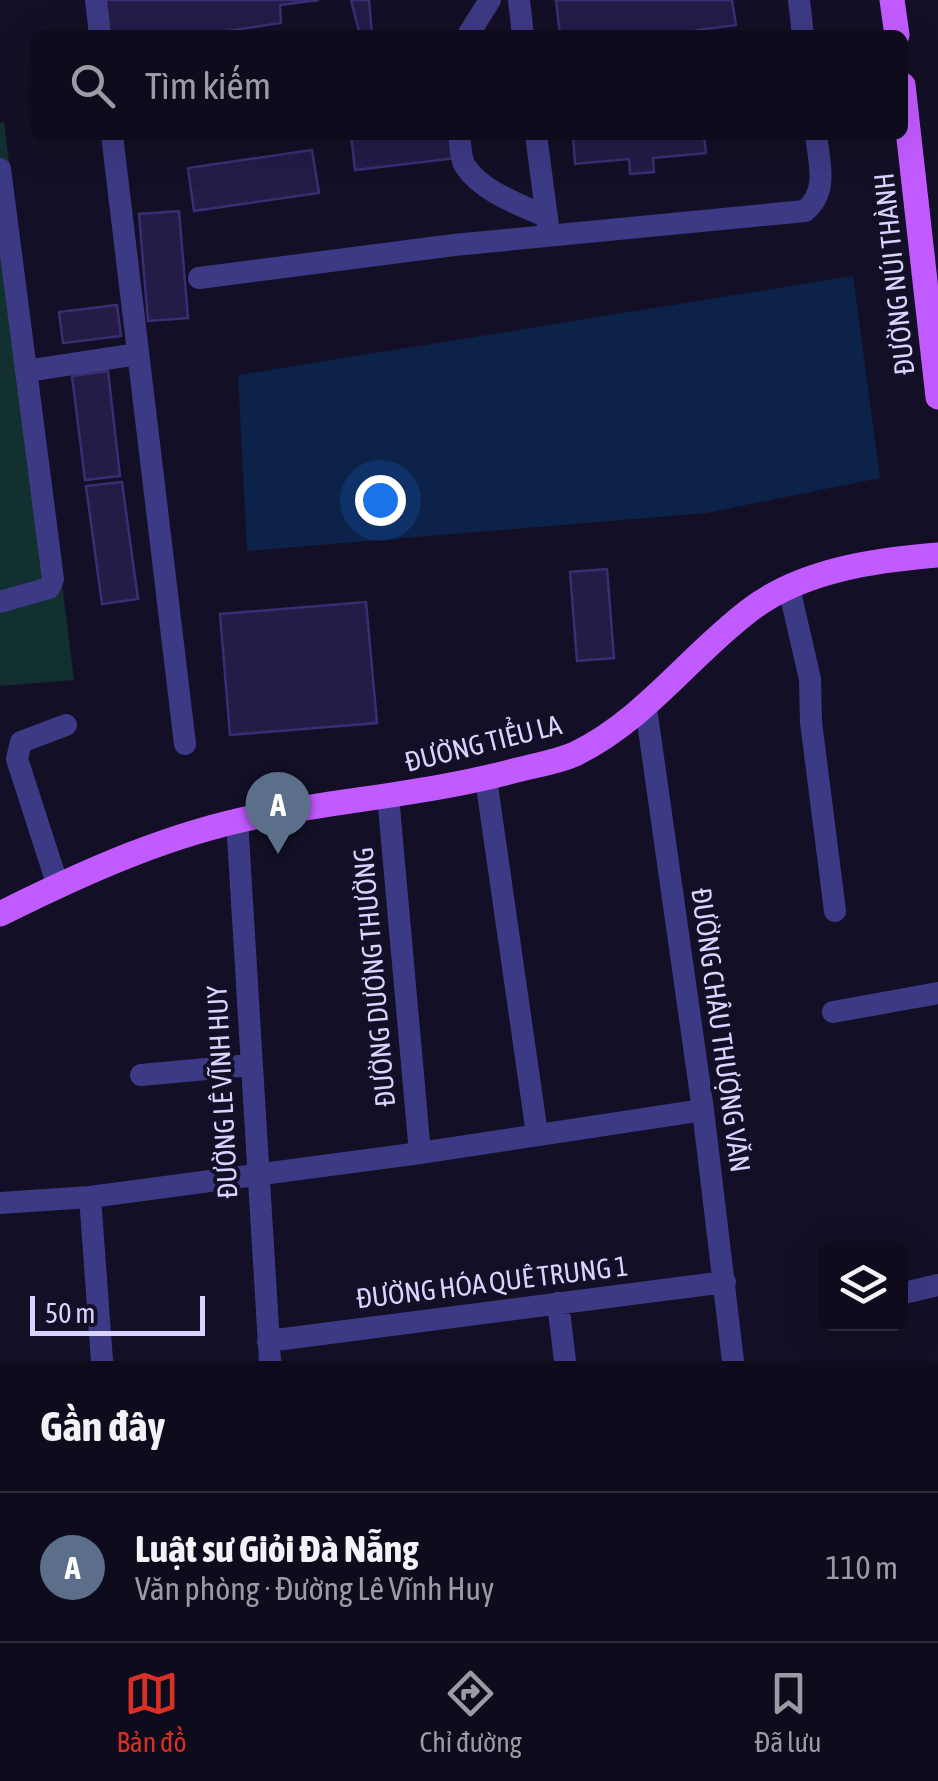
<!DOCTYPE html>
<html lang="vi">
<head>
<meta charset="utf-8">
<style>
  :root { --surface:#0e0b1c; --page:#171425; --text:#f1f3f6; --muted:#9b9ba3; --line:#2e2b3b; --accent:#d93025 }
  body { margin:0; font-family:"Asap Condensed",sans-serif; background:var(--page); color:var(--text) }
  .controls { position:absolute; right:30px; bottom:30px; display:grid; overflow:hidden; border-radius:15px; box-shadow:0 10px 40px #0002 }
  .controls button { width:90px; height:90px; display:grid; place-items:center; padding:0; border:0; border-bottom:2px solid var(--line); background:var(--surface); color:var(--text); font:50px sans-serif }
  .scale { position:absolute; left:30px; bottom:25px; width:175px; box-sizing:border-box; padding-left:10px; border:5px solid #d9d4ff; border-top:0; font-size:28px; line-height:35px; white-space:nowrap; color:#d9d4ff; -webkit-text-stroke:8px #130f26; paint-order:stroke }
  .you { position:absolute; left:380px; top:500px; width:35px; height:35px; margin:-25px; border:8px solid #fff; border-radius:50%; background:#1a73e8; box-shadow:0 0 0 15px #1a73e833 }
  .badge { display:grid; place-items:center; width:65px; height:65px; border-radius:50%; background:var(--accent); color:#fff; font-size:32px; font-weight:700 }
  .pin { position:absolute; translate:-50% -82px; filter:drop-shadow(0 2px 5px #0008) }
  .pin::after { content:''; position:absolute; top:52px; width:35px; height:30px; background:inherit; clip-path:polygon(0 0,100% 0,50% 100%) }
  .list { margin:0; padding:0; list-style:none }
  h2 { display:flex; justify-content:space-between; align-items:center; height:130px; margin:0; padding:0 40px; font-size:42px }
  h2 small { font-size:32px; font-weight:400; color:var(--muted) }
  .list li { display:grid; grid-template-columns:65px 1fr auto; gap:30px; align-items:center; box-sizing:border-box; height:150px; padding:0 40px; border-top:2px solid var(--line) }
  .list b { display:block; font-size:38px; white-space:nowrap }
  .list p { margin:0; font-size:32px; white-space:nowrap; color:var(--muted) }
  .list em { font-size:32px; font-style:normal; color:var(--muted) }
  .icon { flex:none; width:55px; height:55px; fill:none; stroke:currentColor; stroke-width:2; stroke-linecap:round; stroke-linejoin:round }
  .map { position:relative; flex:none; width:938px; height:1361px; overflow:hidden }
  .search { position:absolute; background:var(--surface); box-shadow:0 10px 40px #0002; left:30px; right:30px; top:30px; height:110px; display:flex; align-items:center; gap:25px; box-sizing:border-box; padding:0 35px; border-radius:15px; color:var(--muted); font-size:38px }
  .sheet { height:280px; background:var(--surface) }
  nav { display:flex; justify-content:space-around; align-items:center; box-sizing:border-box; height:140px; border-top:2px solid var(--line); background:var(--surface); font-size:28px; color:var(--muted) }
  nav a { display:grid; justify-items:center; gap:5px }
  nav .on { color:var(--accent) }
  .map>svg:first-child { display:block }
  .green { fill:#12302f }
  .water { fill:#0c2248 }
  .building { fill:#241b47; stroke:#3b2d73; stroke-width:2.5 }
  .lines { fill:none; stroke-linecap:round; stroke-linejoin:round }
  .minor { stroke:#3d3a85; stroke-width:22 }
  .major { stroke:#c25bff; stroke-width:25 }
  .labels { text-anchor:middle; dominant-baseline:central; stroke-width:8; stroke-linejoin:round; paint-order:stroke }
  .street-label { font-size:28px; fill:#d9d4ff; stroke:#130f26 }
</style>
</head>
<body>
<div class="map">
<svg width="938" height="1361" viewBox="0 0 938 1361">
  <rect width="100%" height="100%" fill="#130f26"/>
  <path class="green" d="M4,122l70,558 -74,6v-563z"/>
  <path class="water" d="M853,276l27,202 -174,35 -459,38 -9,-176z"/>
  <path class="building" d="M101,0h218l-39,5 1,18 -81,12h-93z
    M351,0h18l3,35h-12z
    M556,0h176l4,25 -73,10h-103z
    M351,135h103l3,23 -102,12z
    M573,135h131l2,18 -53,5 1,14 -24,2 -1,-15 -54,5z
    M312,150l7,43 -125,18 -6,-43z
    M179,211l9,107 -40,3 -9,-107z
    M117,305l4,31 -58,7 -4,-31z
    M108,371l12,105 -35,4 -13,-104z
    M122,482l16,117 -36,5 -16,-118z
    M607,569l7,89 -37,3 -7,-89z
    M366,602l11,121 -147,12 -10,-121z"/>
  <g class="lines">
    <path class="minor" d="M96,0l4,35
      M519,0l4,35
      M799,0l4,35
      M468,35l22,-35
      M112,135l73,609
      M459,135c2,10 1,23 6,31 17,26 56,39 82,51
      M536,135l12,91
      M0,169l53,410 -4,9 -49,14
      M199,278l255,-33 351,-34c24,-20 14,-49 11,-76
      M26,371l112,-17
      M789,588l21,91 1,43 24,189
      M646,708l57,402 30,251
      M486,779l51,355
      M388,796l32,357
      M237,820l33,541
      M58,886l-41,-127 4,-17 45,-17
      M833,1012l105,-19
      M141,1075l109,-10
      M90,1197l12,164
      M0,1203l90,-6 330,-44 283,-43
      M900,1294l38,-9
      M558,1303l7,58
      M268,1341l457,-59"/>
    <path class="major" d="M892,0l5,35
      M903,85l35,312
      M0,914c86,-43 175,-83 270,-100 82,-15 166,-22 247,-44 19,-5 40,-8 58,-16 71,-35 114,-98 175,-144 52,-40 126,-50 188,-55"/>
  </g>
  <g class="labels">
    <g class="street-label">
      <text transform="translate(894 274) rotate(-96)">ĐƯỜNG NÚI THÀNH</text>
      <text transform="translate(483 743) rotate(-14)">ĐƯỜNG TIỂU LA</text>
      <text transform="translate(374 977) rotate(-95)">ĐƯỜNG DƯƠNG THƯỜNG</text>
      <text transform="translate(721 1030) rotate(82)">ĐƯỜNG CHÂU THƯỢNG VĂN</text>
      <text transform="translate(222 1092) rotate(-93)">ĐƯỜNG LÊ VĨNH HUY</text>
      <text transform="translate(492 1282) rotate(-7)">ĐƯỜNG HÓA QUÊ TRUNG 1</text>
    </g>
  </g>
</svg>
<div class="controls">
<button><svg class="icon" aria-label="layers" viewBox="0 0 24 24"><path d="M12 4l9 5-9 5-9-5zM3 14l9 5 9-5"/></svg></button>
</div>
<div class="scale">50 m</div>
<div class="you"></div>
<div class="pin badge" style="left:278px;top:854px;background:#5c6f8a">A</div>
<div class="search"><svg class="icon" aria-label="search" viewBox="0 0 24 24"><circle cx="10" cy="10" r="6"/><path d="M15 15l6 6"/></svg>Tìm kiếm</div>
</div>
<section class="sheet">
<h2>Gần đây<small></small></h2>
<ul class="list">
<li><span class="badge" style="background:#5c6f8a">A</span><div><b>Luật sư Giỏi Đà Nẵng</b><p>Văn phòng · Đường Lê Vĩnh Huy</p></div><em>110 m</em></li>
</ul>
</section>
<nav>
<a class="on"><svg class="icon" aria-label="map" viewBox="0 0 24 24"><path d="M3 6l6-2 6 2 6-2v14l-6 2-6-2-6 2zM9 4v14M15 6v14"/></svg>Bản đồ</a>
<a><svg class="icon" aria-label="directions" viewBox="0 0 24 24"><path d="M12 3l9 9-9 9-9-9zM9 14v-3h6M13 9l2 2-2 2"/></svg>Chỉ đường</a>
<a><svg class="icon" aria-label="saved" viewBox="0 0 24 24"><path d="M7 4h10v16l-5-4-5 4z"/></svg>Đã lưu</a>
</nav>
</body>
</html>
